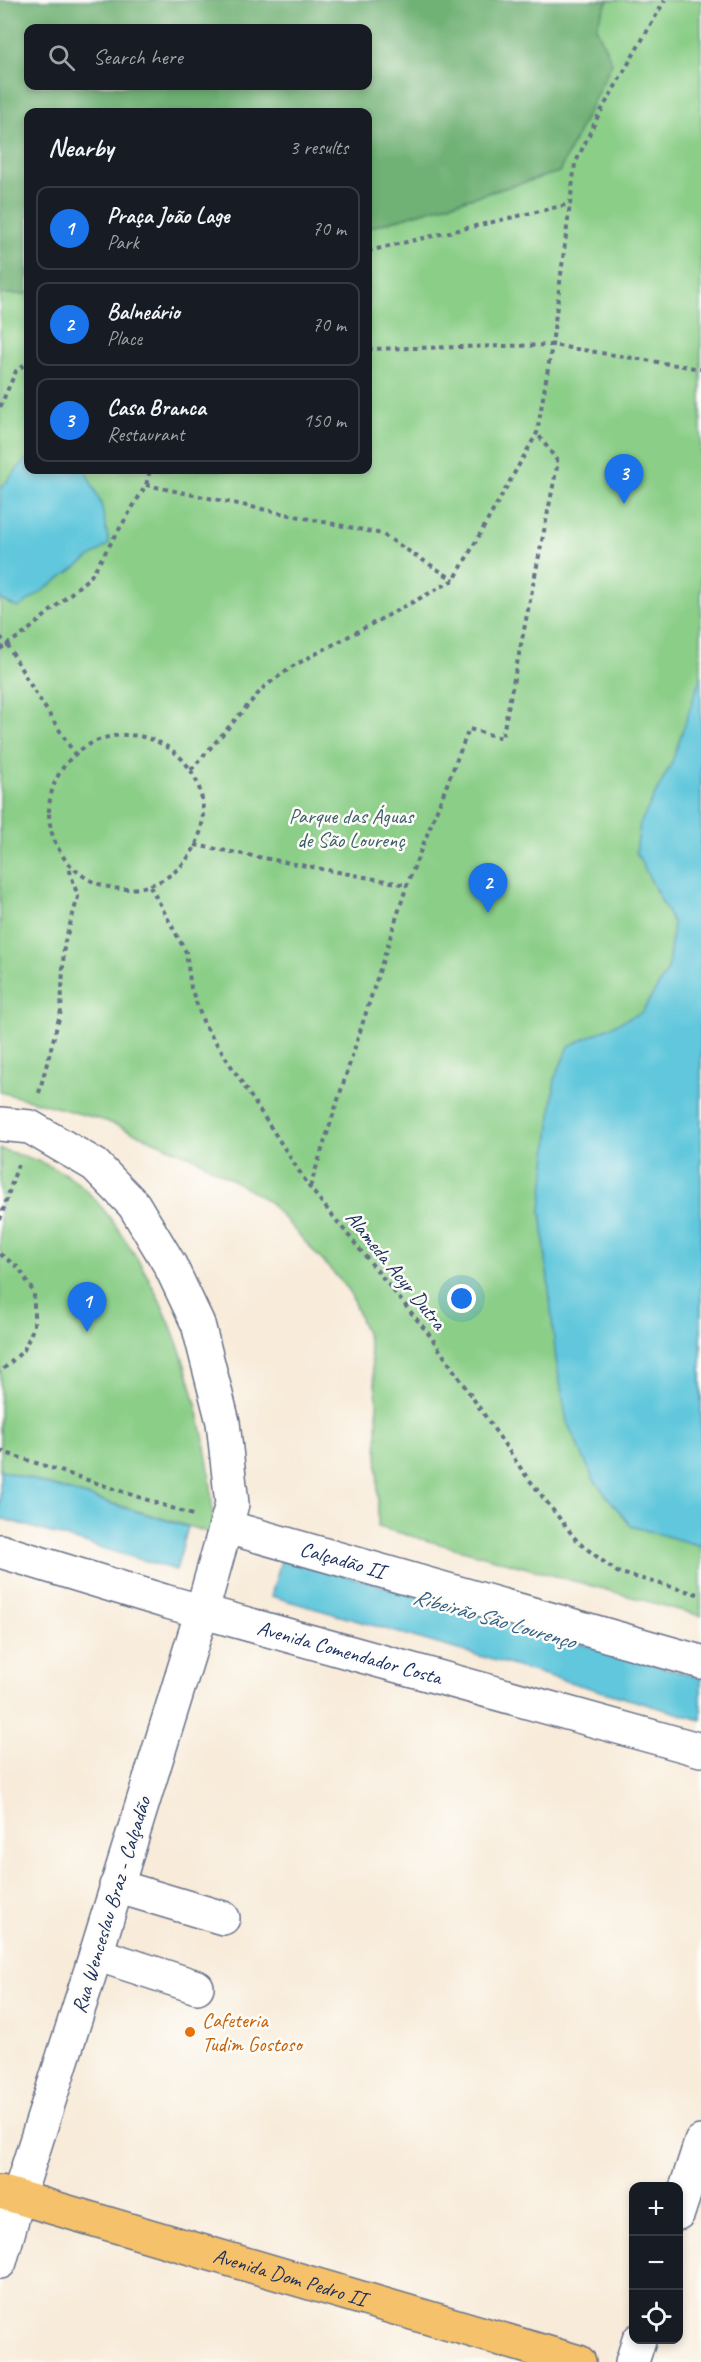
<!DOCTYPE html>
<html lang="en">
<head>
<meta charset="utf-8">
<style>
  :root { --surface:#171b24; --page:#20242c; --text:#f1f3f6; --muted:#9ea1a6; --line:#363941; --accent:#1a73e8 }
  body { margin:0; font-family:Caveat,sans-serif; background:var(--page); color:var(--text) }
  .controls { position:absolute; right:18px; bottom:18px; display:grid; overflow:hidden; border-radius:12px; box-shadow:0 3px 9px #0003 }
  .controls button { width:54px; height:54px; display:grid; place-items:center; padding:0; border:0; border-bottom:2px solid var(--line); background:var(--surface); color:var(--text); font:30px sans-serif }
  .you { position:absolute; left:462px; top:1299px; width:21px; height:21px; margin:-15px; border:4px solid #fff; border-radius:50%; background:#1a73e8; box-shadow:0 0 0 9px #1a73e833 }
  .badge { display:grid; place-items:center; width:39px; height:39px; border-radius:50%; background:var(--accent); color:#fff; font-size:20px; font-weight:700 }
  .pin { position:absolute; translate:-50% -50px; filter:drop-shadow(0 2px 3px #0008) }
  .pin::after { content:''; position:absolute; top:32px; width:21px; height:18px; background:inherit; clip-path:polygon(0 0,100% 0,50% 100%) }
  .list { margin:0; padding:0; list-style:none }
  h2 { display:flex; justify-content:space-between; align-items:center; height:78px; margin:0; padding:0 24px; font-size:26px }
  h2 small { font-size:20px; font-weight:400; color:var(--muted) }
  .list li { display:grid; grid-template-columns:39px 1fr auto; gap:18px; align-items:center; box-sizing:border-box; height:84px; margin:0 12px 12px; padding:0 12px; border:2px solid var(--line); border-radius:12px }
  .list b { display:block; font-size:22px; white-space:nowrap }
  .list p { margin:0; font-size:20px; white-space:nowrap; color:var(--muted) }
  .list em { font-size:20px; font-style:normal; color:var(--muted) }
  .icon { flex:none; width:33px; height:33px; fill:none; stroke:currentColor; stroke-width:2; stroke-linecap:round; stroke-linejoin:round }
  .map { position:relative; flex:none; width:701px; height:2362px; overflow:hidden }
  .search { position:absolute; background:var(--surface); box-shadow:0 3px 9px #0003; left:24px; top:24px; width:348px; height:66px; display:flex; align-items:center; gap:15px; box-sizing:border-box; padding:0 21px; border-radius:12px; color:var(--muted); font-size:22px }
  .panel { position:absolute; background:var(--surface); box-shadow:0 3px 9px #0003; left:24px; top:108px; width:348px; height:366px; border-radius:12px }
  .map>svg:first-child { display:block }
  .green { fill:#8ace87; stroke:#527e72; stroke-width:1.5 }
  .forest { fill:#6fb174; stroke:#457069; stroke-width:1.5; fill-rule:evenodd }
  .water { fill:#60c7dc; stroke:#3e7b9d; stroke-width:1.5 }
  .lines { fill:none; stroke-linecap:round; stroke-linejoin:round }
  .minor-casing { stroke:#687189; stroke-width:36 }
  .major-casing { stroke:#687189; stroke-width:36 }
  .path { stroke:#687189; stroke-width:4; stroke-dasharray:4.5 4.5; stroke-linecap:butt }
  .minor { stroke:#fff; stroke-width:33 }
  .major { stroke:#f5c16b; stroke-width:33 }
  .food-dot { fill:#e8710a; stroke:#fdfcf7; stroke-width:2 }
  .labels { text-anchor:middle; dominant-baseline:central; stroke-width:5; stroke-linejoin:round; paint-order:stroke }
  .park-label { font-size:21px; fill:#3c5f6a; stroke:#fdfcf7 }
  .street-label { font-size:21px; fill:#1b2f5e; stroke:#fdfcf7 }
  .food-label { font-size:21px; fill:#c56008; stroke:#fdfcf7; text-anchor:start }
  .water-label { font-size:22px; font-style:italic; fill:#305d84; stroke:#fdfcf7 }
</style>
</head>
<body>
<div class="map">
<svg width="701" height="2362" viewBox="0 0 701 2362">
  <rect width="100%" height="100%" fill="#fdfcf7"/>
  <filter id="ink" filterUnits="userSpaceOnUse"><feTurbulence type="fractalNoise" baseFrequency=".0167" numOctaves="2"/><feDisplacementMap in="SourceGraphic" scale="12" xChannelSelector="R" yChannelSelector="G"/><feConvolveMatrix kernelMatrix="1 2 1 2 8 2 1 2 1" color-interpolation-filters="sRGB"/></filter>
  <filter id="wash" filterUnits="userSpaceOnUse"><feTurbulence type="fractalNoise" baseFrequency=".008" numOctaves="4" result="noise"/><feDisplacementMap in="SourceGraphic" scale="24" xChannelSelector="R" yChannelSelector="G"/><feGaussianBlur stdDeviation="1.35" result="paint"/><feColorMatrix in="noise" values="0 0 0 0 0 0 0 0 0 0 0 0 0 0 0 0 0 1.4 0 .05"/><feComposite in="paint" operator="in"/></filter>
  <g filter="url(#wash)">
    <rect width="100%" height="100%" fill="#f8ebd9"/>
    <path class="green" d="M608,0h93v1616l-323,-89 -1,-129 -9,-59 -19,-49 -81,-89 -71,-42 -91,-38 -106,-29v-798h28v176h340v-242l191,-56 37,-145z
      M0,1149c28,8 56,16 79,35 20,17 35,38 49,60 45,68 69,146 81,226 3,21 3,43 5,64l-214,-64z"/>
    <path class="forest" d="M0,0h608l-12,27 16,36 -53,109 -191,56v-116h-340v182h-28zM28,28h340v58h-340z"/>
    <path class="water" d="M28,457v13h57l16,33 8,41 -91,64 -18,-9v-110z
      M701,676v870l-70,-20 -37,-46 -27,-58 -11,-62 -15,-150 14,-132 14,-32 73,-34 26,-42 5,-47 -37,-71 4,-28 32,-62z
      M0,1470l188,57 -12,43 -176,-52z
      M282,1557l419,121v42l-430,-124z"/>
  </g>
  <g filter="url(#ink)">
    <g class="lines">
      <g class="minor-casing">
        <g id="minor">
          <path d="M0,1124l30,3 65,38 39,40 36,60 28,59 25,98 9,82 -30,107 -106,343 -78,244 -18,64"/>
          <path id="s1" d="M227,1527l474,135"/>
          <path id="s2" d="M0,1551l164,50 537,149"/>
          <path d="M116,1886l107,32"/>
          <path d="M96,1954l101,33"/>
          <path d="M678,2213l23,-71"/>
          <path d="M632,2362l7,-22"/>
        </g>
      </g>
      <g class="major-casing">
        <g id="major">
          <path id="s3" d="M0,2192l579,170"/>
        </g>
      </g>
      <path class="path" d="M368,251l202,-47 5,-40 22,-46 68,-118
        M368,349l184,-4 149,24
        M0,407l16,-36 12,-9
        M146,485l236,49 72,46
        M0,637l7,7 18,-11 66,-57 55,-91 4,-15
        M0,649l7,-5 21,37 46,72
        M49 812a77 77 0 1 1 154 0a77 77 0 1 1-154 0Z
        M191,770l73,-83 29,-21 161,-86 83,-147 15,-88 18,-141
        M195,845l212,40
        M150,886l36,66 5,36 13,36 106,164 121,149 93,136 54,69 39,30 84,23
        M39,1093l22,-82 3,-66 14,-48 -10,-32
        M310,1187l97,-302 62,-156 33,9 56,-276 -21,-29
        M0,1220l19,-59
        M0,1254l19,14 15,25v33l-10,24 -24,22
        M0,1451l193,64"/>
      <use href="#minor" class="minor"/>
      <use href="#major" class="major"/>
    </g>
  </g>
  <circle class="food-dot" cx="190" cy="2032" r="6"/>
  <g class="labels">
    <g class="park-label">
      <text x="351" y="816">Parque das Águas<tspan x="351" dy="24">de São Lourenç</tspan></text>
    </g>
    <g class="street-label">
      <text transform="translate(396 1270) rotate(51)">Alameda Acyr Dutra</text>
      <text stroke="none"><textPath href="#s1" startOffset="120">Calçadão II</textPath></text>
      <text stroke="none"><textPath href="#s2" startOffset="364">Avenida Comendador Costa</textPath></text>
      <text transform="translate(111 1905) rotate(-73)">Rua Wenceslau Braz - Calçadão</text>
      <text stroke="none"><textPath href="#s3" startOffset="302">Avenida Dom Pedro II</textPath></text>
    </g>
    <g class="food-label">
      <text x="202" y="2020">Cafeteria<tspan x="202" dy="24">Tudim Gostoso</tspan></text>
    </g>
    <g class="water-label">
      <text transform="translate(494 1619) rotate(16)">Ribeirão São Lourenço</text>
    </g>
  </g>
</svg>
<div class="controls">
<button>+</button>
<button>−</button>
<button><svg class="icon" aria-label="locate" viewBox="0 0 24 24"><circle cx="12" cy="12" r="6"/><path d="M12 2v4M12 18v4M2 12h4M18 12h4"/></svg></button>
</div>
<div class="you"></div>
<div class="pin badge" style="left:87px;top:1332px">1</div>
<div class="pin badge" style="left:488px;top:913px">2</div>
<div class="pin badge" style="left:624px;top:504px">3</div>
<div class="search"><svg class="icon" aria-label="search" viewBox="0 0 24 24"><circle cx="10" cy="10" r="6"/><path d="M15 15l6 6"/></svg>Search here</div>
<section class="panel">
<h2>Nearby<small>3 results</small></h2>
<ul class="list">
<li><span class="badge">1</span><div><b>Praça João Lage</b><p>Park</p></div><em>70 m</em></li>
<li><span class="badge">2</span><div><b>Balneário</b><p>Place</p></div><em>70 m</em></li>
<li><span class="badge">3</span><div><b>Casa Branca</b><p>Restaurant</p></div><em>150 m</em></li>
</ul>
</section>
</div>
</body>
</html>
